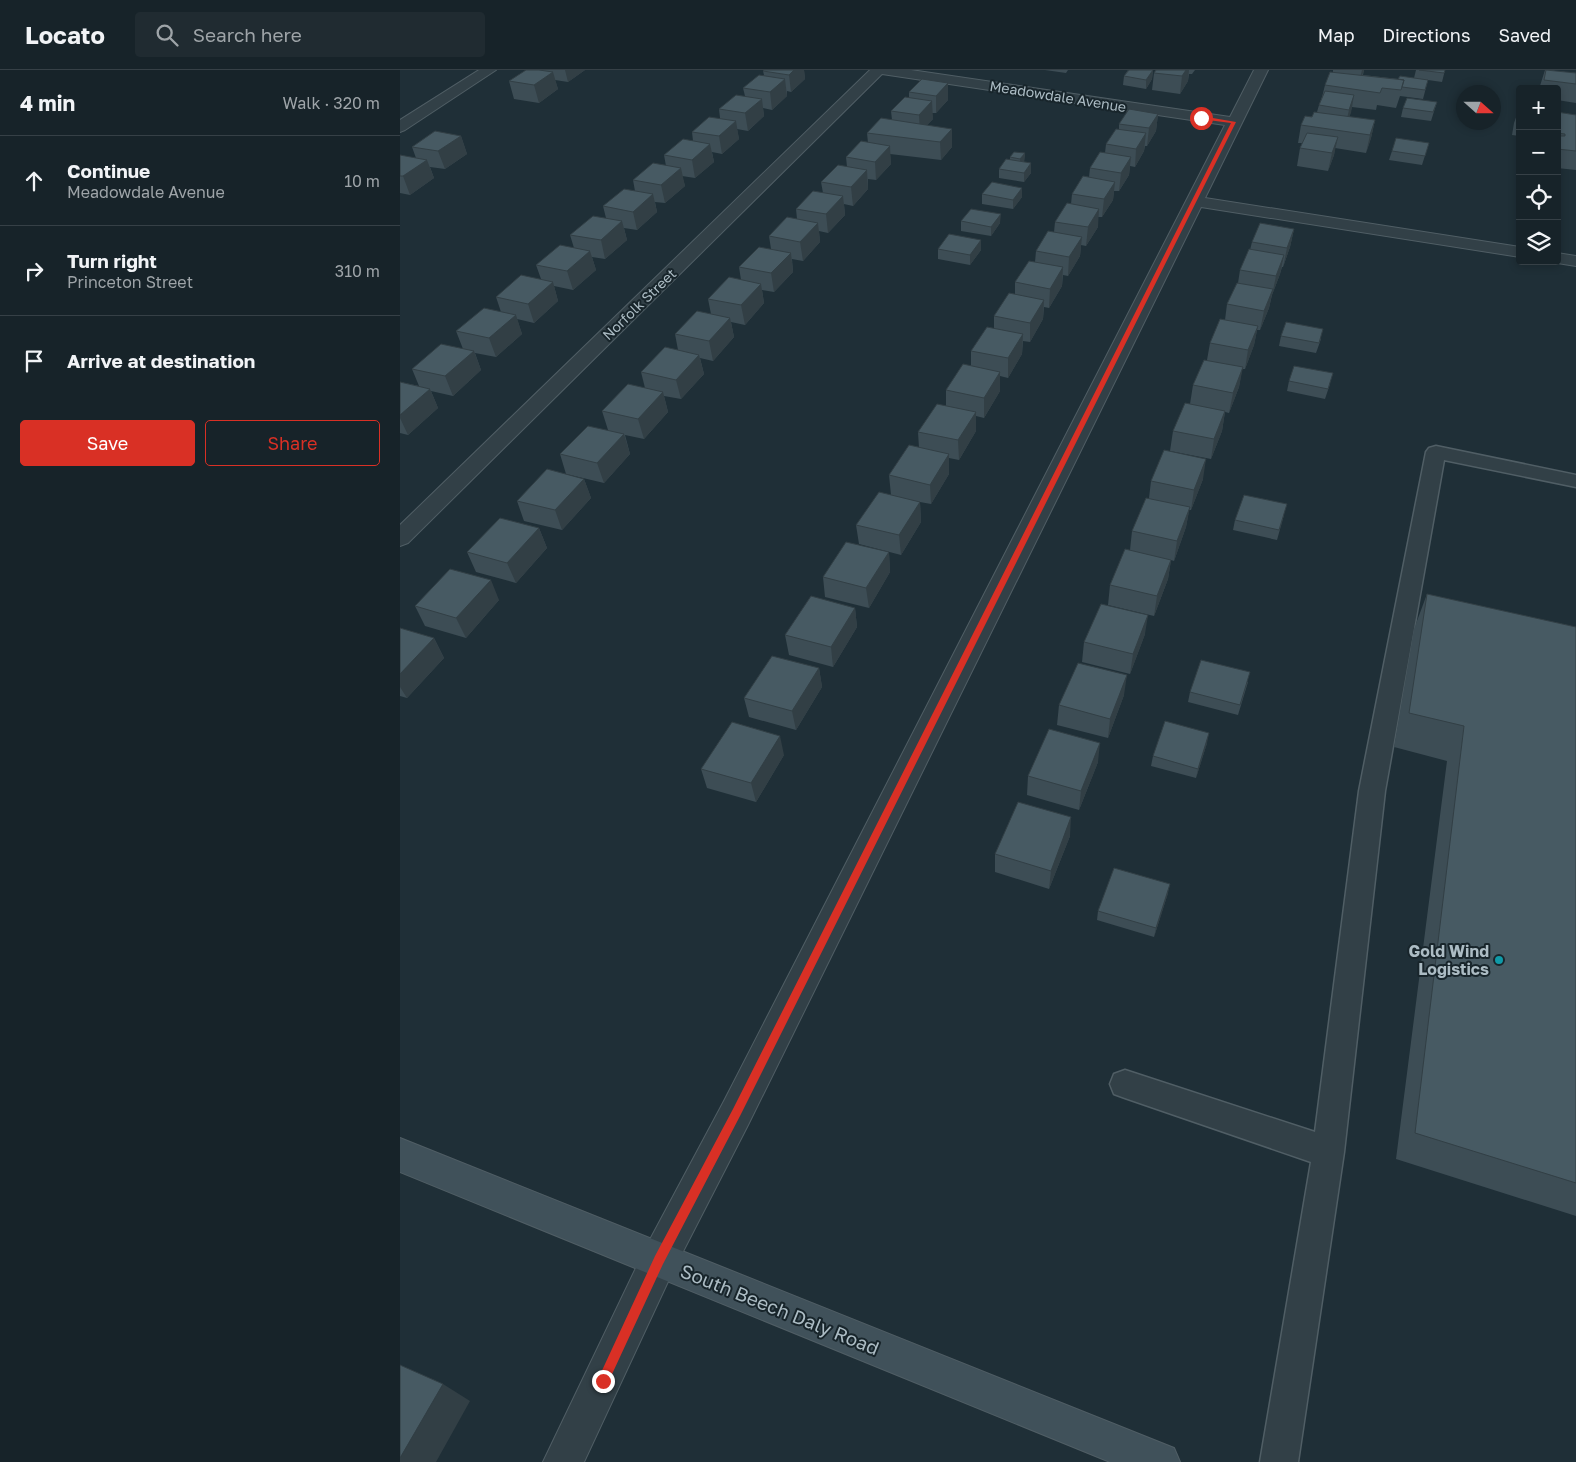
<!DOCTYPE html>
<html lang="en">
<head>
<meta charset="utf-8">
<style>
  :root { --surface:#172329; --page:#202b31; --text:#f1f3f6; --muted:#9ea4a8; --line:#364046; --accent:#d93025 }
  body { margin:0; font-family:"Golos Text",sans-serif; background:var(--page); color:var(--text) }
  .controls { position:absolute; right:15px; top:15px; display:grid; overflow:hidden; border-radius:5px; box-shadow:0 2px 8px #0003 }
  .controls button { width:45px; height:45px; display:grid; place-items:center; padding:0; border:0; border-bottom:1px solid var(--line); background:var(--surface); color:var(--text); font:25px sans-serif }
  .compass { position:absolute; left:1056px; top:15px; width:45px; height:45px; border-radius:50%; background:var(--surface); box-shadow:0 2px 8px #0003; rotate:111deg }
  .stop { position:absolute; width:15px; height:15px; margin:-11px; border:4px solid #d93025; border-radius:50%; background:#fff }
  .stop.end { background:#d93025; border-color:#fff; box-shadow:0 1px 5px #0008 }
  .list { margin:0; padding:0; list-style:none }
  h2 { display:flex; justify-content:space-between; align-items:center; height:65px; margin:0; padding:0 20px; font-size:21px }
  h2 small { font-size:16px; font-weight:400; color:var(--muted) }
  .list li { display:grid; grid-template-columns:32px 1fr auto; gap:15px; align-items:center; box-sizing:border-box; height:90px; padding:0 20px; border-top:1px solid var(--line) }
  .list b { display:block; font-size:19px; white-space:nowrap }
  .list p { margin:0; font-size:16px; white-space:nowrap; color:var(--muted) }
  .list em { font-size:16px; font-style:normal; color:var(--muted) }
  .actions { display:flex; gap:10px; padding:15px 20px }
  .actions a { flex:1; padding:11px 0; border:1px solid var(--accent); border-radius:5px; text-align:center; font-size:18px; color:var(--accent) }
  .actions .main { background:var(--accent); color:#fff }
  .icon { flex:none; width:28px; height:28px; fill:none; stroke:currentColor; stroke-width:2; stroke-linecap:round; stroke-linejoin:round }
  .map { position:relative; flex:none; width:1176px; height:1392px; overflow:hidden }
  header { display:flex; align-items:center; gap:30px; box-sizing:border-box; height:70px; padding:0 25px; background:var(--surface); border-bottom:1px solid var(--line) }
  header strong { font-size:24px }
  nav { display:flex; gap:28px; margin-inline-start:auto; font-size:18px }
  .search { width:350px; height:45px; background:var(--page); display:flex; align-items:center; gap:12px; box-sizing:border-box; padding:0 18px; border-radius:5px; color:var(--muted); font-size:19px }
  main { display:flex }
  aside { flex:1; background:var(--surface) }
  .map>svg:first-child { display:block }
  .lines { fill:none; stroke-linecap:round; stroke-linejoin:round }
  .lane-casing { stroke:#505e65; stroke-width:3 }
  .street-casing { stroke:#505e65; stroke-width:2 }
  .secondary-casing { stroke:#505e65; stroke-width:2 }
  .lane { fill:#324047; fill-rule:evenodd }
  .street { fill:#324047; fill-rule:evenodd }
  .secondary { fill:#40515a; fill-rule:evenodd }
  .wall { fill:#3d4d55 }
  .shaded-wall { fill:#323f45 }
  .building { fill:#475a63; stroke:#323f45 }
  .route { fill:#d93025 }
  .culture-dot { fill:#0f9aa8; stroke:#18252b; stroke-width:2 }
  .labels { text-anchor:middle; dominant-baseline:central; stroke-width:4; stroke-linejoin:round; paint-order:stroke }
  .far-street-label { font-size:14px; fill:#acbcc4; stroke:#18252b }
  .poi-label { font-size:16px; font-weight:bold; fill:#acbcc4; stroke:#18252b; text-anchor:end }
  .near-street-label { font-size:19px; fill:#acbcc4; stroke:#18252b }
</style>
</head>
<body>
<header>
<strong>Locato</strong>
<div class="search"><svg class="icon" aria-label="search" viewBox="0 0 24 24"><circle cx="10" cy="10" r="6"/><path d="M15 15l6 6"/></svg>Search here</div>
<nav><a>Map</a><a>Directions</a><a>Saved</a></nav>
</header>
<main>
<aside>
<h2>4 min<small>Walk · 320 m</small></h2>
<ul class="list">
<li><svg class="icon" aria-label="ahead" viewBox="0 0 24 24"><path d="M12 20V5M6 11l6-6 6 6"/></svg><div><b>Continue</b><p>Meadowdale Avenue</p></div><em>10 m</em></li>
<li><svg class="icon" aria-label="right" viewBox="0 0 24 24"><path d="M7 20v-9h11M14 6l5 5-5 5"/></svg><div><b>Turn right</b><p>Princeton Street</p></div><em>310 m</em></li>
<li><svg class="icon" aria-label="arrive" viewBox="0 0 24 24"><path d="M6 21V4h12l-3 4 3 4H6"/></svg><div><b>Arrive at destination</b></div></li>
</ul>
<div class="actions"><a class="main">Save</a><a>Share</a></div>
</aside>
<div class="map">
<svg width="1176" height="1392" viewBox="0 0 1176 1392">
  <rect width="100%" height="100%" fill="#1f2f37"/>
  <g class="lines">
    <g class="lane-casing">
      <path id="lane" d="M1036,376l140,29v12l-132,-27 -59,331 -41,361 -46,310h-38l51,-300 -186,-64 -11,-4 -4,-10 4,-10 11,-4 190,62 44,-341 67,-339 3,-4z"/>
    </g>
    <g class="street-casing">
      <path id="street" d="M79,0h17l-91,60 -5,2v-12z
        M470,0h41l319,47 24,-47h14l-63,128 315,49v10l-319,-50 -453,918 -76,148 -88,189h-41l103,-215 78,-146 501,-976 -343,-51 -474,469 -8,3v-21z
        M1157,183l19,3v10l-25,-4 6,-1z"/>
    </g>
    <g class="secondary-casing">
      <path id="secondary" d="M0,1068l774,310 6,14h-70l-710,-290z"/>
    </g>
    <use href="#lane" class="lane"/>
    <use href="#street" class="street"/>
    <use href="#secondary" class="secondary"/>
  </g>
  <path class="wall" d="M141,0h44l-17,12 -13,-2 3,9 -19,14 -25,-4 -5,-18z
    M404,0l1,9 -14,13 -4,-1v5l-15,14 -9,-2 1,8 -16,15 -11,-2 2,10 -17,15 -10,-2 2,10 -19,16 -13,-2 3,10 -20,17 -10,-1 2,10 -20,18 -13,-2 3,12 -22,19 -13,-2 4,13 -23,20 -19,-4 4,15 -24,22 -17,-4 5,15 -26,23 -21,-4 6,17 -28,26 -22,-5 7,17 -30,27 -8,-2v-51l19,4 -7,-17 51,-20 -7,-18 45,-19 -5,-15 45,-18 -5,-14 38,-17 -4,-13 36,-17 -3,-12 32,-15 -2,-11 33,-14 -2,-11 29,-14 -1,-9 28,-14 -1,-9 26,-13 -2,-8 21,-13 -1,-4z
    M645,0h23l-2,3z
    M725,0h28l-1,9 -6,10 -23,-4 1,-9 4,-6z
    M756,0h39l-3,4h-3l-1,7 -8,13 -28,-4 2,-17z
    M933,0h31l-1,5 35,4 16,-1 2,-8h29l-3,12 -14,-2 -5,19 -23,-3 -4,12 -19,-3 -1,5 -24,-3 -3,10 26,3 -4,18 -5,15 -31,-5 -1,7 -6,16 -31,-5 3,-18 2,-5h-4l3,-18 16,-13 2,-7 3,-8 3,-12 8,-13z
    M1145,0l31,3v30l-19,-3v-11h-18z
    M522,9l26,21 -12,13h-4l1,6 -6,6 25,22 -11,13 -51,-6 1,10 -15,16 -8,-1v10l-15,17 -9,-2 1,11 -17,18 -9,-2 1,11 -17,19 -11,-2 1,13 -19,20 -12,-2 2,13 -19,22 -14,-3 3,15 -21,24 -13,-3 4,16 -23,25 -17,-3 4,16 -24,27 -19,-4 5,19 -26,29 -38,-9 -6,-20 48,-24 -6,-19 43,-23 -4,-16 37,-22 -3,-16 36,-20 -3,-15 33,-19 -2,-13 32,-18 -2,-13 28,-17 -1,-10 27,-16 -2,-11 26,-15 -1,-10 22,-14 -1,-10 25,-13 -1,-9 18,-13v-6z
    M1037,32l-6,19 -30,-4 2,-9z
    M1120,36v30l-8,-1 2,-12z
    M1157,42l19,3v55l-19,-2z
    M758,44l-2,17 -9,15h-2l-1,5 -9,16 -5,-1 -1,9 -10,16h-5l-1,9 -11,17h-4v10l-12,19 -5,-1 -1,11 -12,20 -5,-1 -1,11 -13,22 -5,-1 -1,12 -13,23 -7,-1 -1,13 -14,24 -8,-2v15l-16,27 -8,-2v15l-17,29 -10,-2v16l-18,30 -11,-2 1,20 -20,33 -42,-11 -3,-19 35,-30 -2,-20 30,-27 -1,-16 28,-26v-16l25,-24v-15l23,-22v-13l21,-22v-12l20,-20 1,-11 18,-19 1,-10 16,-18 1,-10 17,-17 1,-9 15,-15 1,-9 13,-15v-5z
    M61,66l6,18 -22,15 -15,-2 4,11 -24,17 -10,-2v-37l16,2 -4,-11z
    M1029,73l-7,22 -33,-5 3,-9z
    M625,83l-1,9 7,1v10l-7,9 -25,-4v-9l11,-9v-3z
    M622,118v9l-9,12 -31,-5v-10z
    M561,151l39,2 -9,13 -30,-5z
    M894,159l-4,18 -7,20h-1l-2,7 -8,21 -3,13 -9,22h-3l-3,15 -9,24h-3l-3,18 -10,26 -4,-1 -3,19 -11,28 -41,-8 3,-20 17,-27 3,-19 14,-25 3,-17 15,-23 2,-16 11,-21 2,-13 10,-20 2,-8z
    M581,170v10l-11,15 -32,-6v-10z
    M881,266l40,3 -5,14 -37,-7z
    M889,311l41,3 -5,15 -38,-8z
    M184,409l7,19 -29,32 -38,-9 -7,-20z
    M803,409l-12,31h-2l-3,17 -12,34 -3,-1 -3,19 -14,37 -46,-11 2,-20 20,-35 2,-19 17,-33 2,-17z
    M884,445l-7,25 -44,-10 2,-10z
    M139,458l8,20 -31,35 -40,-11 -9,-20z
    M489,482l1,20 -21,36 -44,-11 -2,-20z
    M1027,524l149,33v589l-180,-57 51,-398 -53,-14 20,-118z
    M99,530l-33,38 -41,-12 -10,-20z
    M455,538l2,19 -24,40 -44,-12 -4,-20z
    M0,558l34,10 10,20 -37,40 -7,-2z
    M745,564l-15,40 -48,-12 2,-20z
    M419,598l3,19 -26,43 -47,-13 -5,-19z
    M848,612l-10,33 -50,-13 2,-10z
    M724,625l-16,43 -51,-13 2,-20z
    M807,673l-11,35 -45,-12 2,-10z
    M384,685l-28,47 -49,-14 -6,-19z
    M698,692l-19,48 -52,-15 1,-19z
    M670,766l-21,53 -54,-17v-18z
    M768,823l-14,44 -57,-17 1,-9z"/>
  <path class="shaded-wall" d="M165,0h20l-17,12z
    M394,0h10l1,9 -14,13 -2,-17z
    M753,0l-1,9 -6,10v-9z
    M786,0h3l-1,11 -8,13 2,-18z
    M962,0h2l-6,17z
    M153,2l5,17 -19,14 -5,-18z
    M385,9l2,17 -15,14 -2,-18z
    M548,13v17l-12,13v-17z
    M954,25l-3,18 -6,14 4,-17z
    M362,29l2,17 -16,15 -3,-18z
    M532,31l1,18 -13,14 -1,-18z
    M758,44l-2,17 -9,15 2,-18z
    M975,50l-4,18 -5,15 4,-18z
    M336,51l3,18 -17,15 -3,-18z
    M552,59v18l-11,13 -1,-18z
    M746,63l-2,18 -9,16 1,-18z
    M61,66l6,18 -22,15 -7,-18z
    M938,67l-4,18 -6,16 4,-18z
    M310,74l4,18 -19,16 -3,-18z
    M490,76l1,18 -15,16 -1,-18z
    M625,83l-1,9 -4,6v-9z
    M731,87l-2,18 -10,16 2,-18z
    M27,90l7,18 -24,17 -7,-19z
    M631,93v10l-7,9v-9z
    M281,98l4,18 -20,17 -4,-18z
    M467,100l1,19 -15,17 -2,-19z
    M715,112l-2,18 -11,17 2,-18z
    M622,118v9l-9,12v-9z
    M253,124l4,18 -20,18 -4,-18z
    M443,126l2,19 -17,18 -2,-19z
    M699,139l-1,18 -12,19 2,-19z
    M601,144l-1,9 -9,13v-9z
    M222,151l5,19 -22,19 -4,-19z
    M418,153l2,19 -17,19 -3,-19z
    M894,159l-4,18 -7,20 4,-19z
    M682,167l-2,19 -12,20 1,-19z
    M581,170v10l-11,15v-10z
    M190,181l6,19 -23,20 -6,-19z
    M391,183l2,19 -19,20 -3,-19z
    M884,185l-4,19 -8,21 4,-19z
    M663,197l-1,19 -13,22 1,-19z
    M153,212l5,19 -24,22 -6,-19z
    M361,214l3,19 -19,22 -4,-20z
    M873,219l-4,19 -9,22 4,-19z
    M644,230l-1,19 -13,23v-19z
    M116,245l6,19 -26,23 -7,-19z
    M330,248l4,19 -21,24 -4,-20z
    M858,256l-4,19 -9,24 3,-19z
    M623,264l-1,20 -14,24v-20z
    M74,281l7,19 -28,26 -8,-20z
    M299,285l5,19 -23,25 -5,-19z
    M843,297l-4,20 -10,26 4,-20z
    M600,302v19l-16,27v-20z
    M30,319l8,19 -30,27 -8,-17v-3z
    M263,322l5,20 -24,27 -6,-20z
    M825,341l-3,20 -11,28 3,-20z
    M576,342v19l-17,29 -1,-20z
    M224,364l6,20 -26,29 -7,-20z
    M549,384v20l-18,30 -1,-19z
    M806,389l-3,20 -12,31 3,-20z
    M184,409l7,19 -29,32 -7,-20z
    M520,432l1,20 -20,33 -2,-20z
    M790,437l-4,20 -12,34 3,-20z
    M139,458l8,20 -31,35 -9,-20z
    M489,482l1,20 -21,36 -3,-20z
    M771,490l-3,19 -14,37 3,-20z
    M91,510l8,20 -33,38 -10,-20z
    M455,538l2,19 -24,40 -2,-20z
    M748,545l-3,19 -15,40 3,-20z
    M34,568l10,20 -37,40 -7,-11v-13z
    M419,598l3,19 -26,43 -4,-19z
    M727,605l-3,20 -16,43 2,-19z
    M809,663l-2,10 -11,35 2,-9z
    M380,666l4,19 -28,47 -5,-19z
    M700,673l-2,19 -19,48 2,-19z
    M671,747l-1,19 -21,53 2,-18z
    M770,814l-2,9 -14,44 2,-9z
    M43,1314l27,17 -34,61h-36v-4z"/>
  <path class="building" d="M126,0h13l14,2 -19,13 -25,-4z
    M364,0h30l-5,5 -26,-4z
    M729,0h24l-7,10 -22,-4z
    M756,0h30l-4,6 -28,-3z
    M1019,0h26l-1,3z
    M1146,0l30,3v11l-32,-4z
    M930,2l74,8 -3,10 -19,-2 -2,5 -55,-8z
    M359,5l26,4 -15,13 -27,-4z
    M1000,6l28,4 -3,10 -23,-3 2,-7 -6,-1z
    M522,9l26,4 -12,13 -27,-4z
    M925,21l29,4 -5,15 -30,-5z
    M336,25l26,4 -17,14 -26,-4z
    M505,27l27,4 -13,14 -28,-4z
    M1007,28l30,4 -4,10 -30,-4z
    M1120,36v12l-2,-1z
    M729,39l29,5 -9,14 -30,-4z
    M914,42l61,8 -5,15 -69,-10 4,-9 7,1z
    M1157,42l19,3v36l-19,-2 2,-13h6v-2l-8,-1z
    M309,47l27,4 -17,15 -27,-4z
    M481,48l71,11 -12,13 -73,-9z
    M716,59l30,4 -10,16 -30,-5z
    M35,61l26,5 -23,15 -26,-4z
    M907,63l31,4 -6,16 -32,-5z
    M996,68l33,5 -4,13 -33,-5z
    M283,69l27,5 -18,16 -28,-5z
    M461,71l29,5 -15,16 -29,-5z
    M614,82l11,1 -5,6 -10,-2z
    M700,82l31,5 -10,16 -31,-5z
    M0,85l27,5 -24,16h-3z
    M606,89l25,4 -7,10 -25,-4z
    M253,93l28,5 -20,17 -28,-5z
    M438,95l29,5 -16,17 -30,-5z
    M683,106l32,6 -11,17 -32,-5z
    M592,112l30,6 -9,12 -31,-6z
    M224,119l29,5 -20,18 -30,-6z
    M413,121l30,5 -17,18 -30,-5z
    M667,133l32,6 -11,18 -33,-5z
    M571,139l30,5 -10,13 -30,-6z
    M193,146l29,5 -21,19 -31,-5z
    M387,147l31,6 -18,19 -31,-6z
    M860,153l34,6 -7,19 -35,-6z
    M648,161l34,6 -13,20 -33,-6z
    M549,164l32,6 -11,15 -32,-6z
    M160,175l30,6 -23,20 -31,-6z
    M359,177l32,6 -20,20 -32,-6z
    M849,179l35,6 -8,21 -36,-6z
    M629,191l34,6 -13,22 -35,-7z
    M121,205l32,7 -25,22 -32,-7z
    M329,207l32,7 -20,21 -33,-6z
    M837,213l36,6 -9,22 -37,-7z
    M609,223l35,7 -14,23 -36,-7z
    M84,238l32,7 -27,23 -33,-7z
    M297,241l33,7 -21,23 -34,-7z
    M820,249l38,7 -10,24 -38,-7z
    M886,252l37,7 -4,14 -38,-7z
    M587,257l36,7 -15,24 -37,-7z
    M41,274l33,7 -29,25 -33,-7z
    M265,277l34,8 -23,25 -35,-8z
    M804,290l39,7 -10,26 -40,-8z
    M563,294l37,8 -16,26 -38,-8z
    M894,296l39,7 -5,16 -39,-8z
    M0,312l30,7 -30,26z
    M228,314l35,8 -25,27 -36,-8z
    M785,333l40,8 -11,28 -41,-8z
    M537,334l39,8 -18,28 -40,-8z
    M188,356l36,8 -27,29 -37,-9z
    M509,375l40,9 -19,31 -41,-10z
    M764,380l42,9 -12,31 -43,-9z
    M147,399l37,10 -29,31 -38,-9z
    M479,422l41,10 -21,33 -43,-10z
    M844,425l43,9 -8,26 -44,-10z
    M746,428l44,9 -13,34 -45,-10z
    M100,448l39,10 -32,35 -40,-11z
    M446,472l43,10 -23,36 -43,-11z
    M725,479l46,11 -14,36 -47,-11z
    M50,499l41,11 -35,38 -41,-12z
    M1027,524l149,33v556l-161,-50 49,-407 -55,-13z
    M411,526l44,12 -24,39 -46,-12z
    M701,534l47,11 -15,39 -49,-12z
    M0,558l34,10 -34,36z
    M372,586l47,12 -27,43 -48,-13z
    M801,590l49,12 -10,33 -50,-13z
    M678,593l49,12 -17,44 -51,-14z
    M765,651l44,12 -11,36 -45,-13z
    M332,652l48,14 -29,47 -50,-14z
    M649,659l51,14 -19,48 -53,-15z
    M618,732l53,15 -20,54 -56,-17z
    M714,798l56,16 -14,44 -58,-17z
    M0,1295l43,19 -43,74z"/>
  <path class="route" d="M801,46l35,6 -496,994 -77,148 -56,121h-8v-8l56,-121 78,-147 498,-986 -31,-4z"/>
  <circle class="culture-dot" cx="1099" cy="890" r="5"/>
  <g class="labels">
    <g class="far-street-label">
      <text transform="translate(658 26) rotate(9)">Meadowdale Avenue</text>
      <text transform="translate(239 234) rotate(-44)">Norfolk Street</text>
    </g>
    <g class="poi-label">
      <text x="1089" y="881">Gold Wind<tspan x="1089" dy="18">Logistics</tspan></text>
    </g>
    <g class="near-street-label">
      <text transform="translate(380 1239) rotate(22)">South Beech Daly Road</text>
    </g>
  </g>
</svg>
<div class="controls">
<button>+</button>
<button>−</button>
<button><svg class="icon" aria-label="locate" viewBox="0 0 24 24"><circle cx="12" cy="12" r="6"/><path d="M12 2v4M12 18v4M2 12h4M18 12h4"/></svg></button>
<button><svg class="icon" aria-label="layers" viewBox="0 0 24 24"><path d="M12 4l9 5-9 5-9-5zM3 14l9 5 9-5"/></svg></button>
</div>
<svg class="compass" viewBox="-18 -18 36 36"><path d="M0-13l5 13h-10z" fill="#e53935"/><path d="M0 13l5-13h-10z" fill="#9ea4a8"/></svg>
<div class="stop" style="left:801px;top:48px"></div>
<div class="stop end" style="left:203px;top:1311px"></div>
</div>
</main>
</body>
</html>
